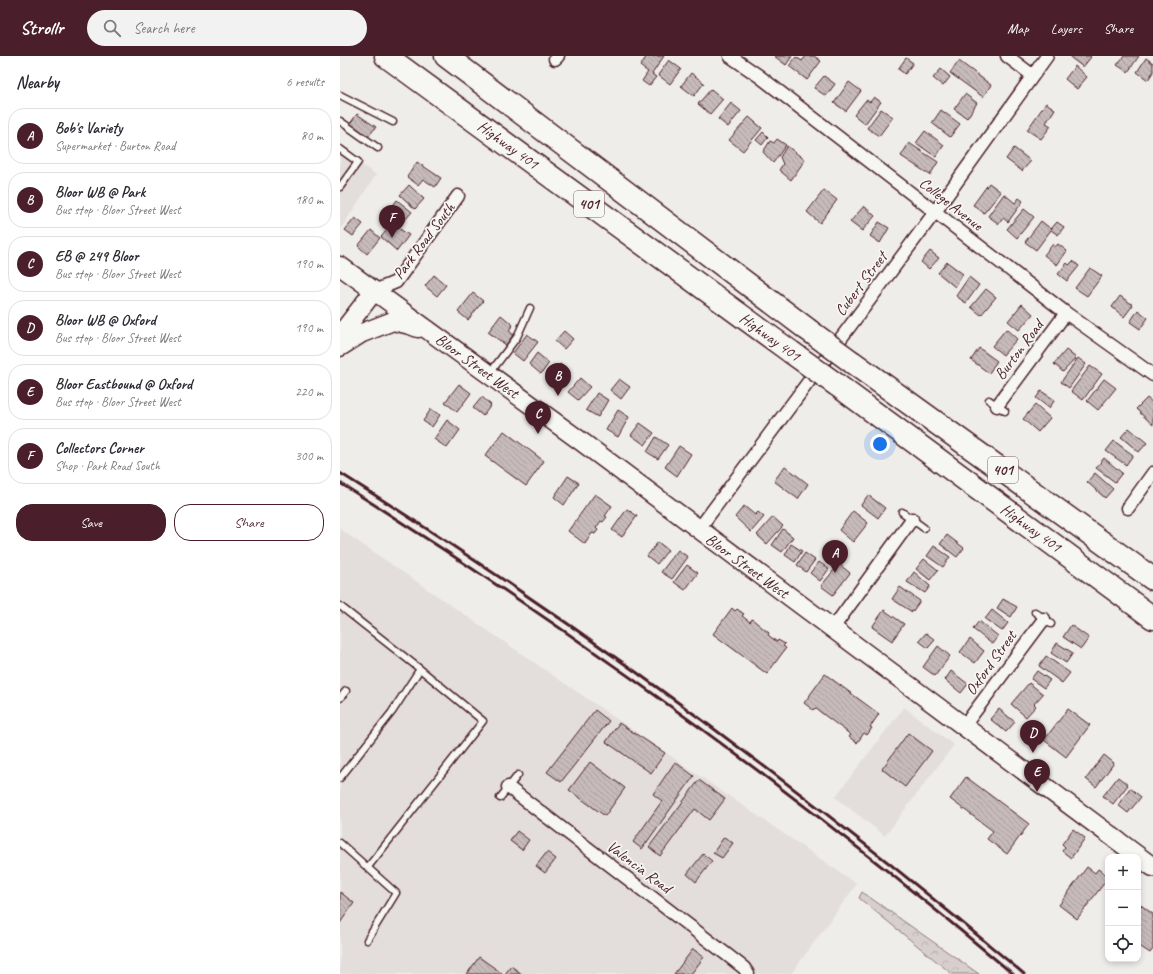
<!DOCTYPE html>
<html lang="en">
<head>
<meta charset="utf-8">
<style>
  :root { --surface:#fff; --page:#f2f2f3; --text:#2b2b33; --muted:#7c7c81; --line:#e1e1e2; --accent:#4a1f2b }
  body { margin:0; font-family:Caveat,sans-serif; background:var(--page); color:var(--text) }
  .controls { position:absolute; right:12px; bottom:12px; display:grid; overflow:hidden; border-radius:8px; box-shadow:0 2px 6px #0003 }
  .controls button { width:36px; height:36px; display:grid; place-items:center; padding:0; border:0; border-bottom:1px solid var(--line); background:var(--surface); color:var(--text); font:20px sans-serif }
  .you { position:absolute; left:540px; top:388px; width:14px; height:14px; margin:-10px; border:3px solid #fff; border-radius:50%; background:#1a73e8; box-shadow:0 0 0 6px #1a73e833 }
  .badge { display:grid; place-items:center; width:26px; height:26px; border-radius:50%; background:var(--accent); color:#fff; font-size:13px; font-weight:700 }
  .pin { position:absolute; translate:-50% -33px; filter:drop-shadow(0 1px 2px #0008) }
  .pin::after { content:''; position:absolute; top:21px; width:14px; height:12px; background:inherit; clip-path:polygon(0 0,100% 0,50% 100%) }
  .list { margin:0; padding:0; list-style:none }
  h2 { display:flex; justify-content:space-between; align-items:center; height:52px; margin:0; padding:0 16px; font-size:17px }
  h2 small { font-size:13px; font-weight:400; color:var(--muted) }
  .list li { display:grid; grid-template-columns:26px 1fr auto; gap:12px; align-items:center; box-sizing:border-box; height:56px; margin:0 8px 8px; padding:0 8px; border:1px solid var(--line); border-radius:16px }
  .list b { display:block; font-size:15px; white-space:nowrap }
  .list p { margin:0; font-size:13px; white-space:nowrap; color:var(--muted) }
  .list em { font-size:13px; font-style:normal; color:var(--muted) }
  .actions { display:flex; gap:8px; padding:12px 16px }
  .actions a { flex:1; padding:9px 0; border:1px solid var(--accent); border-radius:16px; text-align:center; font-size:14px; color:var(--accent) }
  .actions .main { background:var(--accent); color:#fff }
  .icon { flex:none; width:22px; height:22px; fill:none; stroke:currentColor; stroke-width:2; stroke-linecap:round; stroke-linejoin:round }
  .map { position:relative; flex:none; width:813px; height:918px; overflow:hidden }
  header { display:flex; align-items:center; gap:24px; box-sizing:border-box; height:56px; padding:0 20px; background:var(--accent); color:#fff }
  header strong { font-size:19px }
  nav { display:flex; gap:22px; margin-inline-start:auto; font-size:14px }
  .search { width:280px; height:36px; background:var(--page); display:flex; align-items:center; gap:10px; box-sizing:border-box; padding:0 14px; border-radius:22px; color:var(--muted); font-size:15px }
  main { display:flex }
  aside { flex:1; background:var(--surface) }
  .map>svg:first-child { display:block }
  .built { fill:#e3dedc }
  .forest { fill:url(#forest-crowns); stroke:#90777c }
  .building { fill:url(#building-back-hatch); stroke:#4a1f2b }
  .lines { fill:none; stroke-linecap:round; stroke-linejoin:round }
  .lane-casing { stroke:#4a1f2b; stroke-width:9 }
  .street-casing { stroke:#4a1f2b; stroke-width:15 }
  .secondary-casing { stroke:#4a1f2b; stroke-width:21 }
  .highway-casing { stroke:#4a1f2b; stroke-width:25 }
  .lane { stroke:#f6f6f2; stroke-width:6 }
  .street { stroke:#f6f6f2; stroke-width:12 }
  .secondary { stroke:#f6f6f2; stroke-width:18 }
  .highway { stroke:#f6f6f2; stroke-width:22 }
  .rail { stroke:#4a1f2b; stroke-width:3 }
  .highway-bridge-casing { stroke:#4a1f2b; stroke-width:25; stroke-linecap:butt }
  .highway-bridge { stroke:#f6f6f2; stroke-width:22 }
  .labels { text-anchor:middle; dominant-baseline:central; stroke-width:3.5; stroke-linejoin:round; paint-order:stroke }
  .shield { fill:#f6f6f2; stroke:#7e6067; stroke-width:1 }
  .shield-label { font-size:15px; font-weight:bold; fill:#4a1f2b }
  .street-label { font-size:16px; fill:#4a1f2b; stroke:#f6f6f2 }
</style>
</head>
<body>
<header>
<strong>Strollr</strong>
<div class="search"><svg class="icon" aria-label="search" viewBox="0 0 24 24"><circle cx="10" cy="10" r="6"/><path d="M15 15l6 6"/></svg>Search here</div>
<nav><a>Map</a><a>Layers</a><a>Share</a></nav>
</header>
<main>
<aside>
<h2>Nearby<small>6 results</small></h2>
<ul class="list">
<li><span class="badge">A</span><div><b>Bob's Variety</b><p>Supermarket · Burton Road</p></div><em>80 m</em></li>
<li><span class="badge">B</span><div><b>Bloor WB @ Park</b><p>Bus stop · Bloor Street West</p></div><em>180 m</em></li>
<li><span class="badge">C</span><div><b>EB @ 249 Bloor</b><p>Bus stop · Bloor Street West</p></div><em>190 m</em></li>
<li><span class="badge">D</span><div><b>Bloor WB @ Oxford</b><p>Bus stop · Bloor Street West</p></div><em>190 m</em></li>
<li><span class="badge">E</span><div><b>Bloor Eastbound @ Oxford</b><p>Bus stop · Bloor Street West</p></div><em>220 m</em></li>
<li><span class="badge">F</span><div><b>Collectors Corner</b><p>Shop · Park Road South</p></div><em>300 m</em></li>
</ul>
<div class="actions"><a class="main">Save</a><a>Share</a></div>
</aside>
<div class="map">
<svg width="813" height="918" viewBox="0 0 813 918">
  <defs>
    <pattern id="forest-crowns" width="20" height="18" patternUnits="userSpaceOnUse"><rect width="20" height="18" fill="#d7cfce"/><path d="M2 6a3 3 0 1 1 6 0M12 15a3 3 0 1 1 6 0" fill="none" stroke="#bab1b1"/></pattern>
    <pattern id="building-back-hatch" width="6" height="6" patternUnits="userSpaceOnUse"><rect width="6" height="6" fill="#c6babb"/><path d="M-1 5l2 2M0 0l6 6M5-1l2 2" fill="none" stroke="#ac9fa1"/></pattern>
  </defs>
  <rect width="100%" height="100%" fill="#efedea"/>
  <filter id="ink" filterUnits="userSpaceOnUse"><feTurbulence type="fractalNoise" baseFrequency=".025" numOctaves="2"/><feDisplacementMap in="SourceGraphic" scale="8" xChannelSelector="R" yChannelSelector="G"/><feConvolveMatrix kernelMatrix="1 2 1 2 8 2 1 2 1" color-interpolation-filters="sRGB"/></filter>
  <g filter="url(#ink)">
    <path class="built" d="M0,92l36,27 -36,55z
      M0,473l517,355 -66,90h-451z
      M564,651l50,38 -69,91 -50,-39z"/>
    <path class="forest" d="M522,836l117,82h-27l-93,-76z"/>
    <path class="building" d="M307,0h17l-12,18 4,3 -7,9 -7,-5 6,-9 -8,-6z
      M434,0h18l-6,9z
      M466,0h8l7,5 -14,19 -18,-14 7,-9 6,4z
      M732,0h18l1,1 -8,10 -12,-9z
      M784,0h15l-11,16 -11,-7z
      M566,2l7,5 -8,11 -7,-5z
      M806,2l7,5v9l-5,8 -11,-8z
      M329,4l12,9 -11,15 -12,-9z
      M619,5l32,24 -8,12 -33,-24z
      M735,10l12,11 -10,12 -12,-10z
      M601,13l9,8 -7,9 -10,-8z
      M351,17l13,10 -10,13 -13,-10z
      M484,20l11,8 -9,12 -12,-8z
      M509,26l12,9 -15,20 -12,-8z
      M371,33l12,10 -13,15 -12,-10z
      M625,38l12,9 -10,15 -13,-9z
      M534,41l7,5 -16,22 -11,-9 12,-15 4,2z
      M391,47l10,8 -13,16 -10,-8z
      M706,47l9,6 -9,14 5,3 -10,13 -14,-9z
      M541,53l12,8 -14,19 -12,-8z
      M601,54l19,14 -10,13 -18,-14z
      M17,58l19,13 -9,11 -18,-13z
      M409,61l13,11 -19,23 -14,-11z
      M585,75l19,14 -8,12 -20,-14z
      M423,76l5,5 -6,8 -6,-5z
      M437,83l9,6 -13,18 -10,-11 7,-11 4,2z
      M569,87l29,19 -8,13 -29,-19z
      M447,90l18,14 -14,20 -12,-10 4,-6 -3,-7z
      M674,92l17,13 -9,10 -16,-12z
      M77,106l24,16 -6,9 -12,-8 -5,6 -11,-8z
      M649,127l12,9 -17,21 -11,-8z
      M69,129l15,14 -9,10 -15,-14z
      M484,134l13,10 -17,23 -13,-11z
      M664,138l11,9 4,-5 4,3 -15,21 -5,-4 -4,6 -11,-8z
      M57,144l15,12 -8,9 -14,-12z
      M524,150l11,10 -13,15 -12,-9z
      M684,153l10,8 -17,21 -10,-9z
      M15,162l8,6 -10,12 -8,-6z
      M701,165l10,8 6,-7 7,5 -6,8 -7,-5 -15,20 -11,-8z
      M539,166l10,6 -9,15 -10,-7z
      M52,168l17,11 -12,16 -16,-14z
      M31,174l9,8 -13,16 -9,-8z
      M713,188l2,3 3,-3 9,7 -10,14 -13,-10z
      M590,195l9,7 -10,11 -8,-7z
      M733,205l6,5 -12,15 -9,-7 9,-11 2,2z
      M607,206l16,12 -8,13 -17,-14z
      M750,212l12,8 -15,20 -12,-8z
      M94,219l12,10 -9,11 -12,-10z
      M629,221l10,8 -13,18 -10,-7z
      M646,233l10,8 -15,18 -10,-8z
      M133,237l10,8 -15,19 -10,-8z
      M780,240l13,9 -9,12 -12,-10z
      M682,248l11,10 -14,16 -11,-9z
      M798,254l10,8 -8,11 -10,-7z
      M161,259l12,10 -4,5 4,5 -7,10 -18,-13z
      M666,273l11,10 -14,16 -11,-9z
      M224,275l9,8 -9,10 -9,-8z
      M187,278l11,8 -15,19 -10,-8z
      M639,292l18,13 -8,12 -18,-13z
      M726,294l10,8 -13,14 -9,-8z
      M197,297l12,10 -8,11 -12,-10z
      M738,302l8,6 -17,24 -8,-6z
      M220,308l10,8 -12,15 -10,-8z
      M750,310l12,8 -19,26 -12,-9z
      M240,322l10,9 -12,13 -10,-8z
      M279,323l11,8 -9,12 -11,-9z
      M764,323l12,9 -18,22 -11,-9z
      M119,328l12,9 -14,19 -12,-10z
      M701,335l14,9 -6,8 -13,-10z
      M257,337l11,7 -10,17 -12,-7z
      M142,341l9,8 -8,11 -10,-8z
      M807,342l6,5v22l-17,-16z
      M695,349l15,13 -12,14 -15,-13z
      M91,353l9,6 -8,12 -9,-6z
      M278,354l11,7 -11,20 -12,-7z
      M107,364l13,10 -13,18 -13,-9z
      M300,367l14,10 -9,12 -14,-10z
      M789,372l18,15 -8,9 -18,-15z
      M164,375l40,30 -18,25 -41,-30z
      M316,381l12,8 -10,14 -11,-7z
      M774,385l19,14 -7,10 -20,-14z
      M339,390l12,8 -14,22 -12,-9z
      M764,402l18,15 -7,9 -19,-14z
      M445,410l23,18 -10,15 -24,-18z
      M755,417l18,16 -8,9 -18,-16z
      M228,420l11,7 -15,22 -10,-8z
      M255,438l17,12 -7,10 2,1 -4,5 -2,-1 -5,7 2,2 -3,4 -3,-1 -7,11 -17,-13z
      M528,439l17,13 -7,10 -17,-13z
      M404,450l11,9 3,-3 6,5 -13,15 -16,-15z
      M287,453l10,7 -15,21 -10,-7z
      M513,455l15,12 -15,19 -14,-12z
      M433,461l10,9 -16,18 -10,-9z
      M443,473l10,8 -11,15 -10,-7z
      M607,479l17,13 -7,9 -17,-13z
      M318,486l10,8 -11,14 -10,-8z
      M451,488l11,7 -7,11 -10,-7z
      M594,490l16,11 -7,10 -16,-11z
      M338,494l10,7 -16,22 -11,-7z
      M465,497l10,7 -9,12 -9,-7z
      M584,503l14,11 -8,10 -14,-11z
      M479,506l10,7 -9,12 -10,-8z
      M499,508l11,9 -17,22 -12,-9z
      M347,509l11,8 -13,17 -11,-8z
      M574,516l16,14 -5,7 -18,-11z
      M560,531l20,14 -8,11 -20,-13z
      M663,543l14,8 -6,10 -14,-9z
      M392,552l3,3 2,-2 7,5 -2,2 8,6 2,-3 17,14 -1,2 9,7 1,-2 7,4 -2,2 3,2 -19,26 -54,-40z
      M544,554l20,14 -12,17 -20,-14z
      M652,554l16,13 -6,8 -17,-12z
      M639,565l19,15 -6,8 -19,-15z
      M731,569l18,13 -8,11 -18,-12z
      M586,577l9,7 -7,8 -9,-7z
      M630,583l14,12 -9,12 -15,-11z
      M717,587l16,10 -7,10 -15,-10z
      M598,590l12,10 -15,20 -12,-9z
      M706,600l24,17 -8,10 -23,-17z
      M611,615l17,13 -7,9 -16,-13z
      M697,615l13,9 -6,8 -13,-9z
      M485,618l54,40 -9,13 2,1 -5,7 -3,-2 -7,10 -8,-6 2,-2 -36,-27 -2,2 -9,-7z
      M689,627l14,11 -9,10 2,2 -10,11 -15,-13z
      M659,653l16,13 -9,10 -16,-13z
      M728,653l22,16 -24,32 -22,-17z
      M255,654l14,11 -48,61 -14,-10z
      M279,667l46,30 -14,20 -45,-31z
      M568,677l24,18 -27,36 -23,-18z
      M764,699l10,8 -18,24 -10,-8z
      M250,706l35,26 -20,28 -36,-26z
      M335,706l19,14 -52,73 -9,-7 29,-41 -9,-7z
      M626,721l63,47 -22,30 -20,-15 6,-8 -43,-32z
      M778,721l10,8 -15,19 -10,-8z
      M359,724l26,19 -16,21 -14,-11 -35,47 -11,-9z
      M790,732l11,9 -13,16 -10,-8z
      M733,773l12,9 -14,20 -9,-7 3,-4 -3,-3z
      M177,775l12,9 -7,10 -12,-9z
      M384,781l9,6 -11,15 -9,-5z
      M207,796l9,7 -11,14 -9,-7z
      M363,798l9,7 -16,21 -9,-8z
      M747,811l8,6 3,-4 10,7v2l-31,41 -18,-14z
      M0,836l14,11 -14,20z
      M798,847l15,11v35l-3,4 -12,-8z
      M353,893l11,8 -13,17h-17z
      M139,901l24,17h-36z
      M171,910l11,8h-17z"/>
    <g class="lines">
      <g class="lane-casing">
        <path id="lane" d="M0,39l53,27
          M0,65l38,27
          M0,93l18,13 -18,25
          M150,317l27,-36 13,-29
          M649,344l16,11
          M562,456l22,16
          M0,550l80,63 -28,43 -52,66
          M695,556l16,12
          M0,642l6,-7
          M160,742l18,-23
          M0,787l56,50 -29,47
          M28,811l115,-146 -63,-52"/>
      </g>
      <g class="street-casing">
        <path id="street" d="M390,0l29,20 307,237 87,62
          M667,0l25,19
          M215,3l3,-3
          M34,235l22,-9 62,-86
          M657,350l69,-93
          M788,452l25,-35
          M358,474l237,-318 112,-156
          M493,572l79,-109
          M624,670l80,-107
          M168,731l218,167 18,14 4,6"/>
      </g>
      <g class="secondary-casing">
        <path id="secondary" d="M0,210l242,176 571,425
          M0,279l34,-44
          M0,291l22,-14 31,-12 17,4 8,3"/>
      </g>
      <g class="highway-casing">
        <path id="highway" d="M46,0l405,296
          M106,0l361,273
          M512,306l301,217
          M497,329l316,233"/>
      </g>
      <use href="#lane" class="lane"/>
      <use href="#street" class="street"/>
      <use href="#secondary" class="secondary"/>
      <use href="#highway" class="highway"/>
      <path class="rail" d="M0,417c240,151 468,319 684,501
        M0,427c235,148 461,312 673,491"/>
      <g class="highway-bridge-casing">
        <path id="highway-bridge" d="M467,273l45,33
          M451,296l46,33"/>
      </g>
      <use href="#highway-bridge" class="highway-bridge"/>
    </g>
  </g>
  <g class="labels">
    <g class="shield">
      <rect x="234" y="135" width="30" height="26" rx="3"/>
      <rect x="648" y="401" width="30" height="26" rx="3"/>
    </g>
    <g class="shield-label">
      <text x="249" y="148">401</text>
      <text x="663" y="414">401</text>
    </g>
    <g class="street-label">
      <text transform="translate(168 89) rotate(36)">Highway 401</text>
      <text transform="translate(611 148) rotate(38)">College Avenue</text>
      <text transform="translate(84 185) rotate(-53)">Park Road South</text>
      <text transform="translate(521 228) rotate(-53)">Cubert Street</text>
      <text transform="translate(430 281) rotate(36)">Highway 401</text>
      <text transform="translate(679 294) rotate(-53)">Burton Road</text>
      <text transform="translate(137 310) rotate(36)">Bloor Street West</text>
      <text transform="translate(691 472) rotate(36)">Highway 401</text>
      <text transform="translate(407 510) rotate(36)">Bloor Street West</text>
      <text transform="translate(651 607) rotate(-54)">Oxford Street</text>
      <text transform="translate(299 811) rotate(37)">Valencia Road</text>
    </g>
  </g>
</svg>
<div class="controls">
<button>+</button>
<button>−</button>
<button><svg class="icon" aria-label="locate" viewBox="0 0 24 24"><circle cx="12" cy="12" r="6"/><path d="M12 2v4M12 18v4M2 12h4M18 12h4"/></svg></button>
</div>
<div class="you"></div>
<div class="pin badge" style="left:495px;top:517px">A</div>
<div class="pin badge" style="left:218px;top:340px">B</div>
<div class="pin badge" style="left:198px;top:378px">C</div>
<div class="pin badge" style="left:693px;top:697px">D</div>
<div class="pin badge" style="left:697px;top:736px">E</div>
<div class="pin badge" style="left:52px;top:182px">F</div>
</div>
</main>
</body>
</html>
